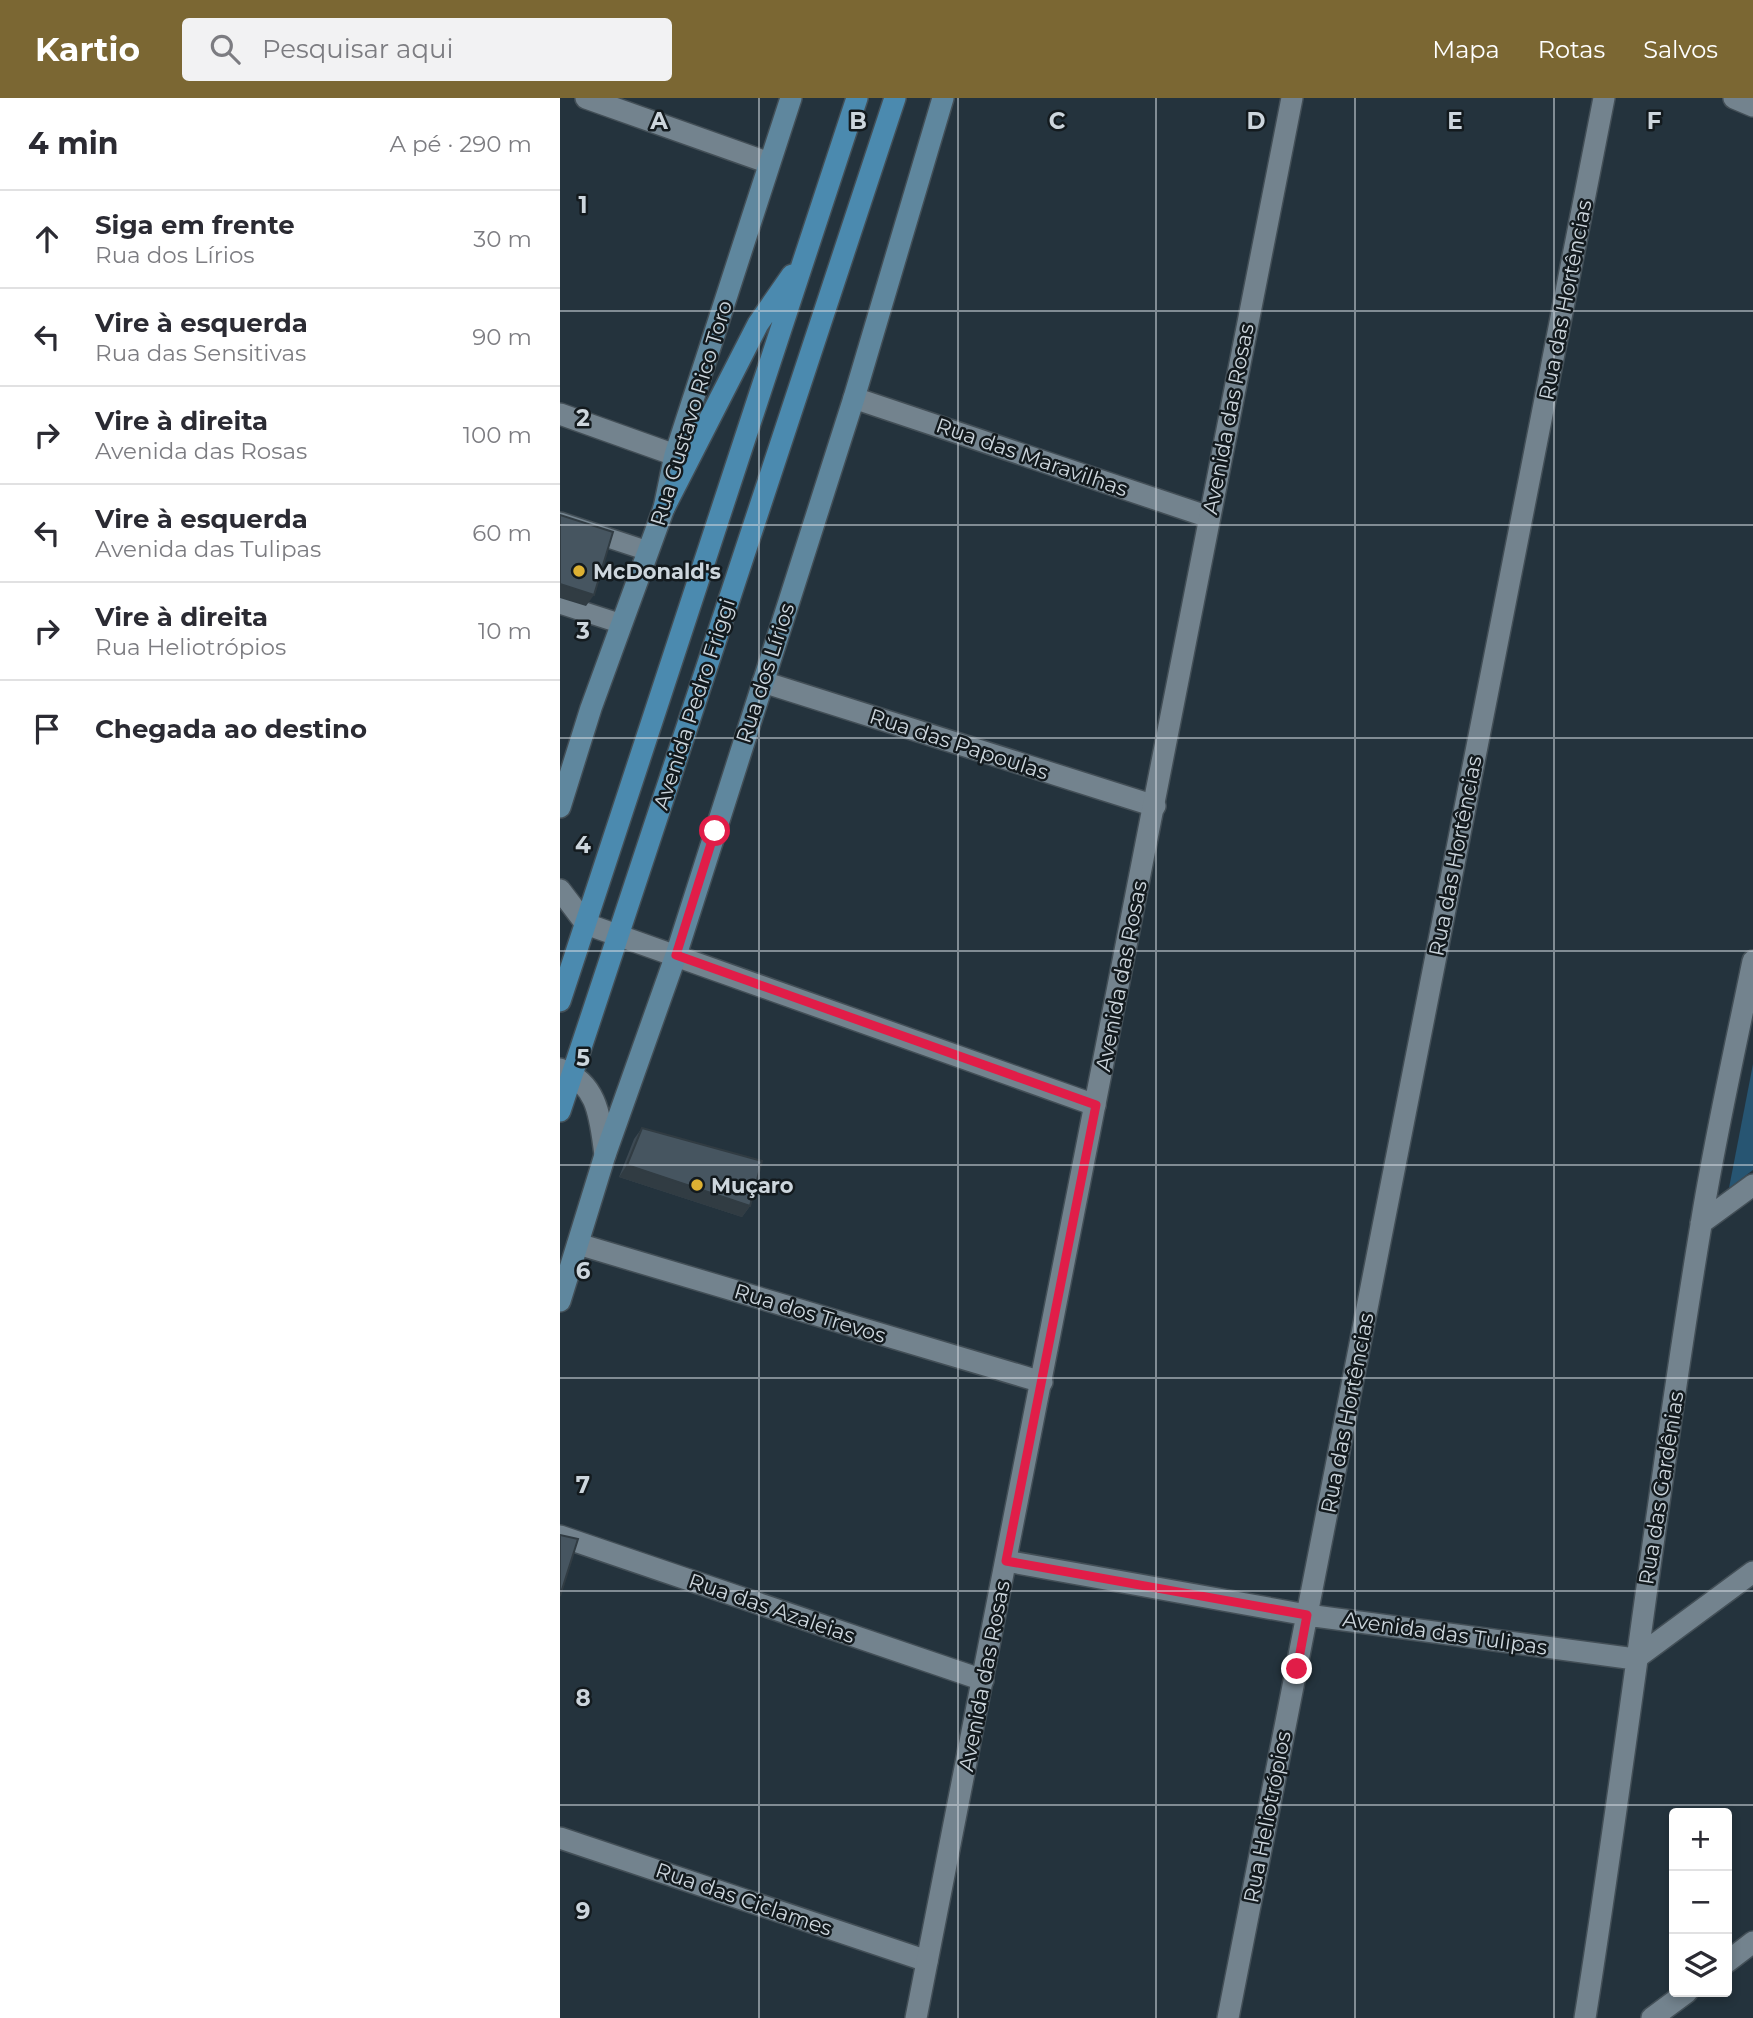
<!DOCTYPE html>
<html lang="pt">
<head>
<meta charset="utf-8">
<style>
  :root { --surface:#fff; --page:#f2f2f3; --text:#2b2b33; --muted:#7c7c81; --line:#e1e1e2; --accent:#7b6733 }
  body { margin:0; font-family:Montserrat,sans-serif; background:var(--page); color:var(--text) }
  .controls { position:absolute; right:21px; bottom:21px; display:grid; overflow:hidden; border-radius:7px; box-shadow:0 4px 10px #0003 }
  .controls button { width:63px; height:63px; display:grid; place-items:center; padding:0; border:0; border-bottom:2px solid var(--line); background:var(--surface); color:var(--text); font:35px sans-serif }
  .stop { position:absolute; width:21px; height:21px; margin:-16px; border:5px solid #e11d48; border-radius:50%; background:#fff }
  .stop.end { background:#e11d48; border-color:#fff; box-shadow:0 2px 7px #0008 }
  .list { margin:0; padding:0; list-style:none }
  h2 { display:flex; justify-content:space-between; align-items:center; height:91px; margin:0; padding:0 28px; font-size:30px }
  h2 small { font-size:23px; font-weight:400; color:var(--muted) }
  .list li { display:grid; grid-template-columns:46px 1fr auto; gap:21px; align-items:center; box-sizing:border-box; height:98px; padding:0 28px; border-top:2px solid var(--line) }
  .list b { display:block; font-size:26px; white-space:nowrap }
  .list p { margin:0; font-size:23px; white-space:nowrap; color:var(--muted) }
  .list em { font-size:23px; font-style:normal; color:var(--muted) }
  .icon { flex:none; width:38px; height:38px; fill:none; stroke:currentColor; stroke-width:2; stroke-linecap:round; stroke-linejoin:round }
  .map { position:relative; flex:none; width:1193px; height:1920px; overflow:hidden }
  header { display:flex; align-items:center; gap:42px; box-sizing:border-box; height:98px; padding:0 35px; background:var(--accent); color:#fff }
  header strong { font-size:33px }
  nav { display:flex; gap:38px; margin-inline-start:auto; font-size:24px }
  .search { width:490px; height:63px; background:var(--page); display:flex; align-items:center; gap:18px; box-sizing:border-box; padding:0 24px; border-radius:7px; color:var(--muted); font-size:26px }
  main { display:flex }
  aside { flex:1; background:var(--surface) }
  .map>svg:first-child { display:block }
  .green { fill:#275572 }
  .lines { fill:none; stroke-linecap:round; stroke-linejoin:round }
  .service-casing { stroke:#434f57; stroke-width:22 }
  .minor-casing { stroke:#434f57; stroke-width:24 }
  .tertiary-casing { stroke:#434f57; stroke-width:24 }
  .secondary-casing { stroke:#434f57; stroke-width:24 }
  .primary-casing { stroke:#434f57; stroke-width:24 }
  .service { stroke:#73838e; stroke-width:19 }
  .minor { stroke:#73838e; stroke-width:21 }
  .tertiary { stroke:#73838e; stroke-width:21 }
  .secondary { stroke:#5f879e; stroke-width:21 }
  .primary { stroke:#4b8aaf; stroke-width:21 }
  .wall { fill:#3c4953 }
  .shaded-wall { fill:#313c43 }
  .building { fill:#465560; stroke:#313c43; stroke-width:2 }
  .route { stroke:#e11d48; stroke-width:9 }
  .grid { fill:none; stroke:#cdd6dd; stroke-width:2; stroke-opacity:0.55 }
  .poi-dot { fill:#ddb133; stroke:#131a1e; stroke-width:2.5 }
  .labels { text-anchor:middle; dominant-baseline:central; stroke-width:5; stroke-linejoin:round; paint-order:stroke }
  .street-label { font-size:21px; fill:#cdd6dd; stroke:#131a1e }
  .poi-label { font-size:21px; font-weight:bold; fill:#cdd6dd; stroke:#131a1e; text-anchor:start }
  .grid-label { font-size:23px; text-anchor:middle; font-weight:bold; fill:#cdd6dd; stroke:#131a1e; stroke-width:5; stroke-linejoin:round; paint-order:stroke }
</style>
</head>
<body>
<header>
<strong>Kartio</strong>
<div class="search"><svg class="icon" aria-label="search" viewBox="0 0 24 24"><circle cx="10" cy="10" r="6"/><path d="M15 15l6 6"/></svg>Pesquisar aqui</div>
<nav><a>Mapa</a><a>Rotas</a><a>Salvos</a></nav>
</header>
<main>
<aside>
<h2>4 min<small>A pé · 290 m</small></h2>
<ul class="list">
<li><svg class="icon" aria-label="ahead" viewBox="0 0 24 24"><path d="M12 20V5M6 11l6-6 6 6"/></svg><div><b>Siga em frente</b><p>Rua dos Lírios</p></div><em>30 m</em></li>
<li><svg class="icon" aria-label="left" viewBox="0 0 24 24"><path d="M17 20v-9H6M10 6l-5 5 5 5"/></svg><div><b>Vire à esquerda</b><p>Rua das Sensitivas</p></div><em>90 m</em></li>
<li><svg class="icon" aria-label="right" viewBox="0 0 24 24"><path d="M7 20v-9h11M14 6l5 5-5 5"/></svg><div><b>Vire à direita</b><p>Avenida das Rosas</p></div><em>100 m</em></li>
<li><svg class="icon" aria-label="left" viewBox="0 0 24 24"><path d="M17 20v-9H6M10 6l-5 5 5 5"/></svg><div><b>Vire à esquerda</b><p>Avenida das Tulipas</p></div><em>60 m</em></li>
<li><svg class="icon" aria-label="right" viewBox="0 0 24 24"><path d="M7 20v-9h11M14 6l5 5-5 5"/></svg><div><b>Vire à direita</b><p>Rua Heliotrópios</p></div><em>10 m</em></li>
<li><svg class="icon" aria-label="arrive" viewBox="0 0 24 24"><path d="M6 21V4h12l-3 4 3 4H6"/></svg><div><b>Chegada ao destino</b></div></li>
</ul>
</aside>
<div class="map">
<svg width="1193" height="1920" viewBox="0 0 1193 1920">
  <rect width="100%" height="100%" fill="#24333d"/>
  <path class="green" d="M1193,966v106l-24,18z"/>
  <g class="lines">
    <g class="service-casing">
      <path id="service" d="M0,424l88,29
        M0,506l62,20"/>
    </g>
    <g class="minor-casing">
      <path id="minor" d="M26,0l183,65
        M1174,0l19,8
        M294,300l355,119
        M0,316l115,41
        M203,584l392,124
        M0,792l26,34 509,181
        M0,971c39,15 40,50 45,86
        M1141,1125l52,-38
        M18,1146l464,138
        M0,1438l423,144
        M446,1463l301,54 328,44 118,-87
        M0,1740l367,123
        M1167,1864l26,-20
        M668,1920l376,-1920
        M1025,1920c42,-264 72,-529 116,-793 14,-88 34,-176 52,-264
        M1092,1920l35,-26"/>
    </g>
    <g class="tertiary-casing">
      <path id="tertiary" d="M356,1920l376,-1920"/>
    </g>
    <g class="secondary-casing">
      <path id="secondary" d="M0,709l31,-99 73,-200 11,-53 116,-357
        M0,1203l45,-146 71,-200 178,-557 89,-300"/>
    </g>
    <g class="primary-casing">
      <path id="primary" d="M104,410l94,-184 34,-49
        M0,903l297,-903
        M0,1013l335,-1013"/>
    </g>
    <use href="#service" class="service"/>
    <use href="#minor" class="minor"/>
    <use href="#tertiary" class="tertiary"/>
    <use href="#secondary" class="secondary"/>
    <use href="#primary" class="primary"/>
  </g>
  <path class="wall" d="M82,1030l108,78 -8,11 -123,-40 15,-38z"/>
  <path class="shaded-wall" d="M0,486l34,11 -8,11 -26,-8z
    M67,1067l123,41 -8,11 -123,-40z"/>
  <path class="building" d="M0,417l53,17 -19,63 -34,-11z
    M82,1030l120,33 -12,45 -123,-41z
    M0,1437l18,4 -18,57z"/>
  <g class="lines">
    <path class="route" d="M155,733l-39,124 420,150 -90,456 301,54 -10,54"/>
  </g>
  <path class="grid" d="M199,0v1920M398,0v1920M596,0v1920M795,0v1920M994,0v1920M0,213h1193M0,427h1193M0,640h1193M0,853h1193M0,1067h1193M0,1280h1193M0,1493h1193M0,1707h1193"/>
  <g class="poi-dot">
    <circle cx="19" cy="473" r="7"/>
    <circle cx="137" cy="1087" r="7"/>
  </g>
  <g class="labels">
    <g class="street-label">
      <text transform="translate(1005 202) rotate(-79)">Rua das Hortências</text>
      <text transform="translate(131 315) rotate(-73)">Rua Gustavo Rico Toro</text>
      <text transform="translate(668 321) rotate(-79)">Avenida das Rosas</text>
      <text transform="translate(472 359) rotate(19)">Rua das Maravilhas</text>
      <text transform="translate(205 575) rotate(-72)">Rua dos Lírios</text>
      <text transform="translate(134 606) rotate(-72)">Avenida Pedro Friggi</text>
      <text transform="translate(399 646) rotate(18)">Rua das Papoulas</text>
      <text transform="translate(895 758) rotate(-79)">Rua das Hortências</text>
      <text transform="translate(561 878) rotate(-79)">Avenida das Rosas</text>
      <text transform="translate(250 1215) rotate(17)">Rua dos Trevos</text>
      <text transform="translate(787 1315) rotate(-79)">Rua das Hortências</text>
      <text transform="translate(1101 1390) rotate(-81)">Rua das Gardênias</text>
      <text transform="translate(212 1510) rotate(19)">Rua das Azaleias</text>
      <text transform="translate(885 1535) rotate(8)">Avenida das Tulipas</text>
      <text transform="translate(424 1578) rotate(-79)">Avenida das Rosas</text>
      <text transform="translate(707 1719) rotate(-79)">Rua Heliotrópios</text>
      <text transform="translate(184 1801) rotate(19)">Rua das Ciclames</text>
    </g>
    <g class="poi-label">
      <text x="33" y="473">McDonald's</text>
      <text x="151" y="1087">Muçaro</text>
    </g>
  </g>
  <g class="grid-label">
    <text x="99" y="31">A</text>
    <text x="298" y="31">B</text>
    <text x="497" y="31">C</text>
    <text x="696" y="31">D</text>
    <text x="895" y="31">E</text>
    <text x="1094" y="31">F</text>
    <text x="23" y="115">1</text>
    <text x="23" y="328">2</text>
    <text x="23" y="541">3</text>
    <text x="23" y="755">4</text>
    <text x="23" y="968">5</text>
    <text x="23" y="1181">6</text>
    <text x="23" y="1395">7</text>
    <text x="23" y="1608">8</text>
    <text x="23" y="1821">9</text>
  </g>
</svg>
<div class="controls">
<button>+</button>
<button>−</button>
<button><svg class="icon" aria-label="layers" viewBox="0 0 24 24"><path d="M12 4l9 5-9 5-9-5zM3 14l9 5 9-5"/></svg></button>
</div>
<div class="stop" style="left:155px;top:733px"></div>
<div class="stop end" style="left:737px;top:1571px"></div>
</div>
</main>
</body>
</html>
